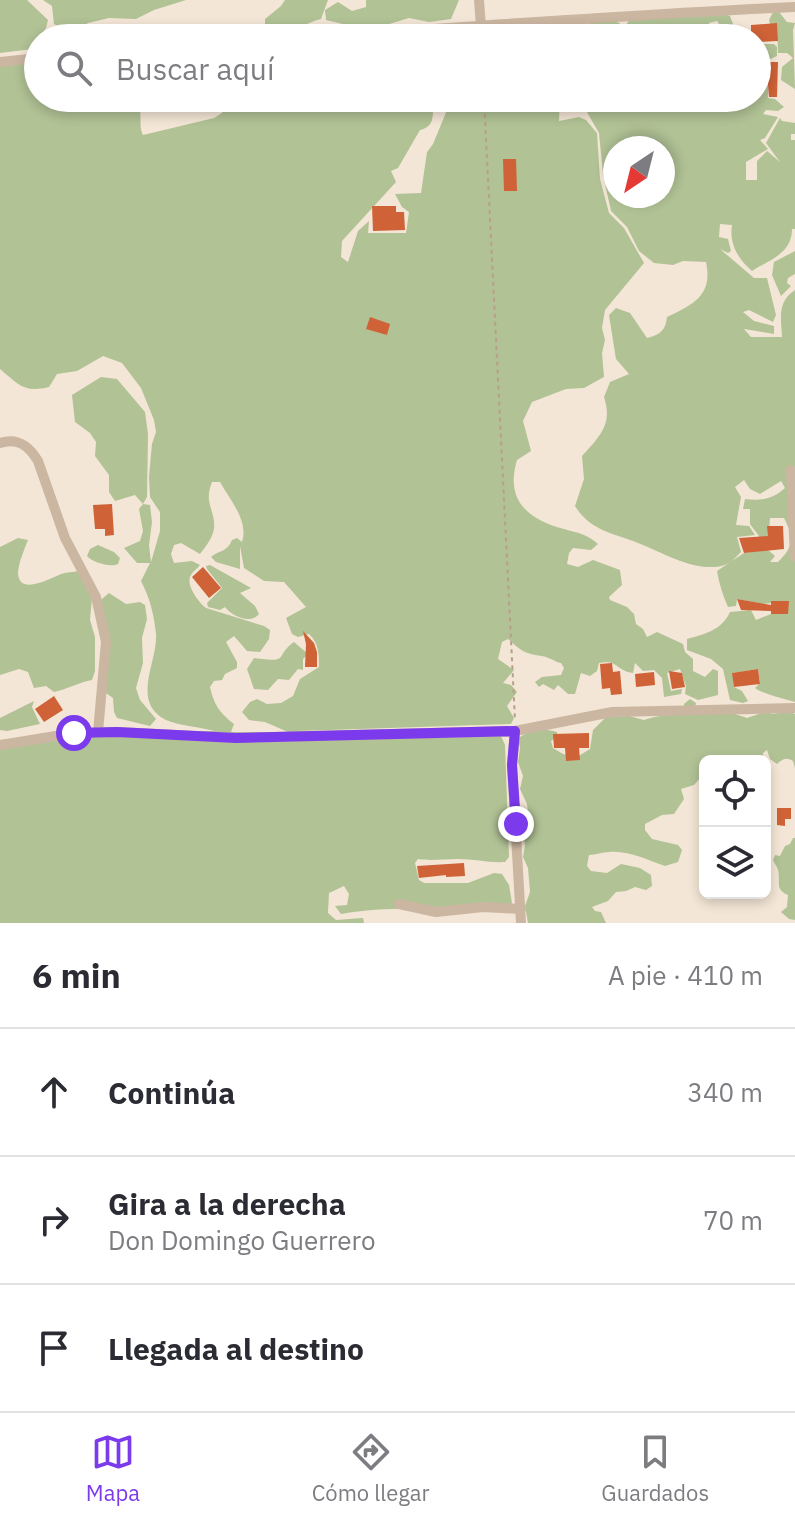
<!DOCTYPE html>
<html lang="es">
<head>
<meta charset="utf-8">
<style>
  :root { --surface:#fff; --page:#f2f2f3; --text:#2b2b33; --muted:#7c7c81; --line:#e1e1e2; --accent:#7c3aed }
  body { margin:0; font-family:"IBM Plex Sans",sans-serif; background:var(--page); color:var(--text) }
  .controls { position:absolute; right:24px; bottom:24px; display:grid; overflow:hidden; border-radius:12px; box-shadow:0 4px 12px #0003 }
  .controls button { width:72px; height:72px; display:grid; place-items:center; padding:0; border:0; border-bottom:2px solid var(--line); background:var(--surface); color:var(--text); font:40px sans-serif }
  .compass { position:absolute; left:603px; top:136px; width:72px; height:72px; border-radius:50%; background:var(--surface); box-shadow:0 4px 12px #0003; rotate:215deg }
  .stop { position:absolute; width:24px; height:24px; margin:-18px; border:6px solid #7c3aed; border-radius:50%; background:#fff }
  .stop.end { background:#7c3aed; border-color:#fff; box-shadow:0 2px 8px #0008 }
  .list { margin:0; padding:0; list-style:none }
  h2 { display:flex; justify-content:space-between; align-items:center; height:104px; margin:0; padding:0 32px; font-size:34px }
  h2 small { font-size:26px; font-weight:400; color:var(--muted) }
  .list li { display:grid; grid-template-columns:52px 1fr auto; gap:24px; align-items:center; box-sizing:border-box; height:128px; padding:0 32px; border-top:2px solid var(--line) }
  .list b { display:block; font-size:30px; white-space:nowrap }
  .list p { margin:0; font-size:26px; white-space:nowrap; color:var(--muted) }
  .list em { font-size:26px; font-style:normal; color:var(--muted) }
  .icon { flex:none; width:44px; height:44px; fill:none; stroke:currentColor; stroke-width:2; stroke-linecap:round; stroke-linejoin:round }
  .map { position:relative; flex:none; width:795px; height:923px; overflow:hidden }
  .search { position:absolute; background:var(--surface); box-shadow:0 4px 12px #0003; left:24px; right:24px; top:24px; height:88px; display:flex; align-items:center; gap:20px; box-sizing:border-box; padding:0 28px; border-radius:44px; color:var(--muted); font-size:30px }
  .sheet { height:488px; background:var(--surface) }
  nav { display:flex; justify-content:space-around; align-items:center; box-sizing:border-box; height:112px; border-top:2px solid var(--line); background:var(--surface); font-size:22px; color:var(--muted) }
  nav a { display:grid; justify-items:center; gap:4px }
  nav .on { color:var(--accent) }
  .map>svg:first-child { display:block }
  .green { fill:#b1c295; fill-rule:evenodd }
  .building { fill:#cf6237 }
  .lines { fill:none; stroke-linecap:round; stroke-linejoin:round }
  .path { stroke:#b7a08b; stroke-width:2; stroke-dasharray:4 4; stroke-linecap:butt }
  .minor { stroke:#cbb6a1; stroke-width:10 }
  .route { stroke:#7c3aed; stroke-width:10 }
</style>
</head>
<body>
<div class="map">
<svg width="795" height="923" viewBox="0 0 795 923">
  <rect width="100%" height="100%" fill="#f3e6d6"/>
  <path class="green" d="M0,0h27l21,20 -2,8 -13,21 -33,4z
    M43,0h143l-32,10 -18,9 -27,-1 -21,5 -17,10 -17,-9 -2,-18z
    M285,0h43l-7,19c-24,6 -30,20 -56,9v-9l16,-13z
    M366,0h93l-8,19 -22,3 -20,-4 -33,10h-17l-33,-8 -1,-10 13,-8 14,9 14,-4z
    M773,12h6l8,10 8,1 -2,7 2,59 -14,-9 1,-13 11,-9 -6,-5h-9l-1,-29h-7l-1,-4z
    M720,13l10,3 3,8 -5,5h-5l-6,-8 -8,2 -2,15h13h-95l1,-13 4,-6z
    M605,19l15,4 -13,15h-23v-8l6,-9z
    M570,24l8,5 2,9h-60l-4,-3 -1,3h-26l1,-8 12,-1 12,6 -3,-4 10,-5z
    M757,44h17l3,3v9l-13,6 -1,11 9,12h-4v13l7,1 9,8 -6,4 -12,-1 -3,4 15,3 -13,21 -5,2 8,9 -22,13v18h11v-19l10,-10 13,11 -14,-19 14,-25 2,3 13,2v11h-4v6h4v89h-3c0,25 -23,31 -40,42 -14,-12 -23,-27 -20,-46l-12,-1 -1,13 9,2 3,12 -3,2 -8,-4 34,29h13l9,37 -3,7 -24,-12 -6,2 11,9 20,5v8l-30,-5 7,8h31c-1,-20 -5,-35 13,-47v412c-11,-3 -32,-8 -40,-14l5,-5 -2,-14 -25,4 1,14 8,4 6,10 -5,2 -13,-3 -7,-31 -12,-10 -24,-9v-11c18,-5 35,-9 43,-27l21,-2 5,10 15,-6 17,-1v-12l-25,3 -26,-5 -1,7 -8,1c-5,-11 -9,-24 -11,-36l27,-18 24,-3 7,6 -5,6h8c16,-15 16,-25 6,-44h-14l-2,24h-9v-6l-9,-12v-15h-7l2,-10c16,2 28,0 40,-11l-4,-7 -21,13 -10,-5 -6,-9 -9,7 6,10 -5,28 13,1 6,9 -18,2 4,15c-4,4 -9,10 -14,12 -26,11 -62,-10 -84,-19 -27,-12 -51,-12 -68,-39l9,-27 -2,-23c18,-20 31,-32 22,-59l6,-15 19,-8 -13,-15 -7,-44 7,-7 14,5 17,25c13,-3 19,-8 20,-21 27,-13 46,-22 39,-55l-23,-1 -10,4 -19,-2 -15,-12 -12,-24 -16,-16 -8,-36 -4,-42 -11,-19 -6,-16h175zM615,148h48v48h-48z
    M38,60v38h102l-2,6c5,10 0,22 5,31l71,-17 8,-5 6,-15h217l-12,11c0,11 -1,18 -13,21l-22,38 -7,3 5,11 -54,59 -1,16 7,5 10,-31 11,-10 -1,12h38l3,-21 -7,-5 -7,-13 26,-1 6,-41 6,-8 19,-46h43l3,4 15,5 10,-4v-5h37l-1,23 20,-4 7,3 11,13 3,46 9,34 15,15 20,35 -39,47 -3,18 3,12 -3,13 2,24 -20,11 -18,1 -34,13 -9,19 8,30 -14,9c-12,40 10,59 47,69 14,4 23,5 34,15l-7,6 -18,-2 -4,5 -2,11 11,3 15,-7 27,10 2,15 -13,12 1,3 17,7 7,7 2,10 7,5 4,8 10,-5 26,12 2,8 8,7v12l12,6 8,-8 5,2v24l-20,5 -13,-6 1,-8 -6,-17 -13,4 4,18 11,-2 -1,5 -17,3 -2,-19 -8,-8 -11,1 -8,-8 -2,10c-18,-3 -15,-14 -34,-10l-2,8 -7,5 -9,-3 -6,21h-7l-10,-9 -4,5 -11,-6 -4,3 -4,-5 7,-5 19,-2 3,-7 -3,-5c-6,-1 -12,-6 -19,-7 -19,-3 -19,-4 -34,-17l-6,3 -4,17 16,11 -11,13 8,2 6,7 -10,14 7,12 -3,6 -213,7 203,5 4,9 4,112 -4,5c-16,1 -31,-3 -47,-3 -15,0 -26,2 -40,0l-3,4 4,17 5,3h44l26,-10 8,1 7,11 3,18 -5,6c-55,3 -112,-5 -166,5l-6,-8 12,-1 2,-11 -5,-8 -15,7 -1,20 8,7 27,-2 1,5h-364v-183l95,-9h120c-15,-4 -35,-5 -49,-11 -36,-18 -8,-58 -10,-86 -2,-19 -6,-36 -15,-53l9,-18h-13l-13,-15 16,-7 3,-10 -4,-22 4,-5 -8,-9 -20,6 -6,-9v-17l-14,-19 1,-14 -6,-9 -15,-11 -3,-27 29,-18 16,2 28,33 3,22 -1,63 -4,7 7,1 2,17 -3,23 2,17 9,-31v-19l-10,-15 -1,-20 3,-33 4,-12 -2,-12 -13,-32 -19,-25 -19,-7 -26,15 -20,3 -8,13c-25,6 -30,-2 -49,-18v-306zM212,482h8c10,18 29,39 22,60l-5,-4 -5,2c-5,12 -12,10 -21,17l5,5 24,7v-23l4,22 20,13 20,1 22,25 -20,11 6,16 6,3 11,-3c10,9 10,21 10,33l-19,12 -7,17 -12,7 -14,1 -10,-5 -7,3 -8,10 7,8 16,2 23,10h-57l3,-8c-14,-11 -20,-19 -24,-37l4,-6 8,-1 3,-6 12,-6v-6l-11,-20 8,-6 13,15 13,1 9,-13 1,-9 -6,-4 -58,-18c-8,-6 -21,-24 -15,-33 2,-4 6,-6 9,-10l-8,-4 -18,2 -3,-9 3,-9 7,-2 19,11c6,-8 12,-15 14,-25 2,-19 -11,-25 -2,-47z
    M795,251v23l-7,4 -1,5 4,3 -10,10 -9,-21 2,-13z
    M18,538l10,2c-4,10 -9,22 -10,32 0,25 33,6 43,2 6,-2 13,-2 20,-3l11,27 -2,22 5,17v34l-3,9c-12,2 -25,9 -38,12l-8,-6 -12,2 -6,-16 -9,-3 -19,6v-128z
    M98,545l16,7 6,6 -2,6c-7,4 -26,-2 -31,-8l3,-7z
    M210,565l41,23 -11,5 15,13 4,8c-9,11 -27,2 -34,-7l-5,3 -12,-3 -1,-4 15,-15 -15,-19 -1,-3z
    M109,593l17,11 14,-2 5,3 2,14 -5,19 1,25 -7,25 4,12 16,19 -6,7 -33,-8 -3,-6 -1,-14 -10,-7 2,-36 -9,-51z
    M294,642l14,12 -5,5v11l-5,-1 -9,11 -11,-1 -10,11 -14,-1 -7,-20 7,-11c38,5 19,-1 40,-16z
    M690,699l6,4 -1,5 31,3 21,7 18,-6 8,2 16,-3 6,3v54l-2,-7c-7,-4 -10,-2 -16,3l-7,-5 -3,-9 -4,3v8h-58v16h-4l-7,8 -13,4 3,10 -10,15 -12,1 -17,9v6l7,9 26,6 4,5 -4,12 -13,4c-18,-6 -37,-16 -56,-14 -7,0 -13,3 -20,3l-2,11 4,5 16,2 14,-9 19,4 11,7 1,11 -6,4 -11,-3 -9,4 -10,1 -8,9 -16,6 3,4 6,1 5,11h-78l-3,-17 5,-14 -2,-24 -5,-11 2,-12 -3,-21 6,-12 -1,-8 -7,-15 3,-13 -5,-14 2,-14 -2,-9c9,-9 26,-11 39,-7v5l-6,4 2,7 10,6 14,3 13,-8 3,-19 13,-13 23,-1 15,4c13,-5 26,-4 40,-8v-8z
    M34,701l-2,6 8,17 -33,7 -7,-1v-12z
    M793,838h2v82l-6,-1 -8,-7 6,-5 1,-12c-14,-6 -7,-13 -10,-25 -1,-4 -4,-7 -5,-10l2,-5 5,1 5,-10 5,-2z"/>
  <path class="building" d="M777,23l1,18 -21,1v-4h-6v-13z
    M766,62h12l-1,35h-8z
    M503,159h13l1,32h-13z
    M372,206h24v6h8l1,18 -32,1z
    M370,317l20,7 -3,11 -21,-6z
    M112,504l2,31 -9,1v-7h-10l-2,-24z
    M767,526h16l1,23 -40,4 -5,-15 29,-2z
    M203,567l18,21 -12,10 -17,-21z
    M737,599l34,6v-4h18l-1,13h-17v-3l-30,-1z
    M303,631l11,12 3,9v15h-12l1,-23z
    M612,663l1,9 7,-1 2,23 -11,1 -1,-7 -8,1 -2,-25z
    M758,669l2,15 -26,3 -2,-14z
    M669,671l13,2 3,14 -13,2z
    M654,672l1,13 -19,2 -1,-13z
    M54,696l9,14 -19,12 -9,-13z
    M589,733v15h-10l1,12 -14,1 -1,-13h-11l-1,-14z
    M777,808h14v11h-6v7l-8,-1z
    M464,863l1,13 -19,1v-2l-27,3 -2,-12z"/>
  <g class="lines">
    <path class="path" d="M484,98l31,622"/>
    <path class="minor" d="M479,0l2,27
      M293,38c168,-10 335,-24 502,-31
      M0,62l38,-4
      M0,443c18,-6 29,3 38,18l27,77 31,59 10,45 -8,90
      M791,470l4,87
      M515,731l-3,34 9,158
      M0,745l74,-12 43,-1 119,6 279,-7 97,-19 183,-4
      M399,904l37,8 47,-5 38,2"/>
  </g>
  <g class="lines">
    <path class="route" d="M74,733l43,-1 119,6 279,-7 -3,34 4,59"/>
  </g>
</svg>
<div class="controls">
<button><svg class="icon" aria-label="locate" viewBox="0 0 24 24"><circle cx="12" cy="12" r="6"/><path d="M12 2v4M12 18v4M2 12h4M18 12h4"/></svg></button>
<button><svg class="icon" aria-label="layers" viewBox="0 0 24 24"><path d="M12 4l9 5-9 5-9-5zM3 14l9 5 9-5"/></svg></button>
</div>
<svg class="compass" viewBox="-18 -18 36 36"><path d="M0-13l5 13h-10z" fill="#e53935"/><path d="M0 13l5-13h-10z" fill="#7c7c81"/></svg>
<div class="stop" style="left:74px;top:733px"></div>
<div class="stop end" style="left:516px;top:824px"></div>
<div class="search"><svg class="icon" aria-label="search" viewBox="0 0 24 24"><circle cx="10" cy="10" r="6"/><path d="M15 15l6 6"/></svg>Buscar aquí</div>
</div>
<section class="sheet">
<h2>6 min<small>A pie · 410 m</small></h2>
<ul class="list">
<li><svg class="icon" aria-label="ahead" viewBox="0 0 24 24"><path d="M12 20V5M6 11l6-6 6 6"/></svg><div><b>Continúa</b></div><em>340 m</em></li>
<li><svg class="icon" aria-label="right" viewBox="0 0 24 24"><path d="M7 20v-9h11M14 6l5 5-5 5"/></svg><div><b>Gira a la derecha</b><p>Don Domingo Guerrero</p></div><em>70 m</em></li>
<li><svg class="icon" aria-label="arrive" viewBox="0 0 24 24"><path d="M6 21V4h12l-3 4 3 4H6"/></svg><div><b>Llegada al destino</b></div></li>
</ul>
</section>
<nav>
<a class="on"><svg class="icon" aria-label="map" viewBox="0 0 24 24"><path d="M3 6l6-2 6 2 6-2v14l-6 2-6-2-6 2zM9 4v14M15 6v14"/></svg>Mapa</a>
<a><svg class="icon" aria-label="directions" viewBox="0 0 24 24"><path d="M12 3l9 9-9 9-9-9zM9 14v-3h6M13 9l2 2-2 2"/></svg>Cómo llegar</a>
<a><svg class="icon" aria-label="saved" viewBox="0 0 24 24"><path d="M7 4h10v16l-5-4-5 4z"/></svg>Guardados</a>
</nav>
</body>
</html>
